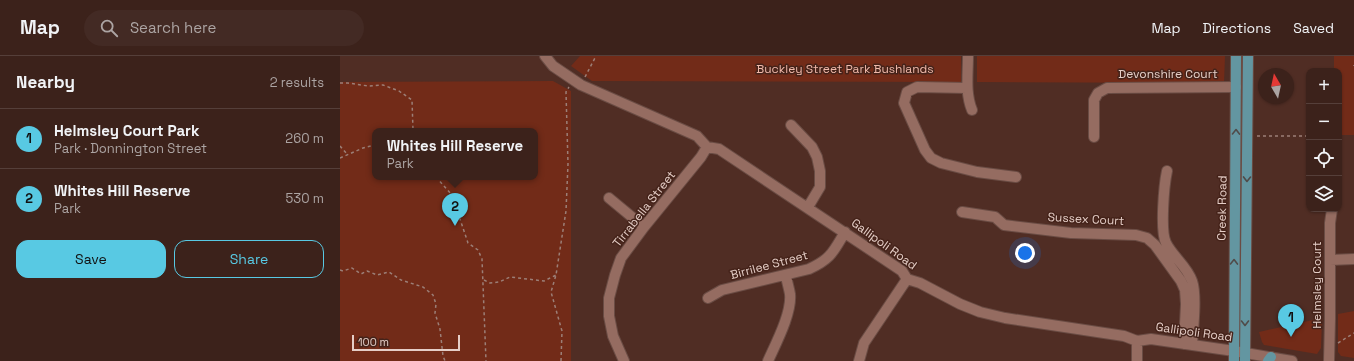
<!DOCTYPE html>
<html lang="en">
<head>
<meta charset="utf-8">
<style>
  :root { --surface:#3c221b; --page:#432a24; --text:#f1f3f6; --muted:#aca4a3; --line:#553f3a; --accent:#58c9e3 }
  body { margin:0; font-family:"Space Grotesk",sans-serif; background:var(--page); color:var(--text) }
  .controls { position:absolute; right:12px; top:12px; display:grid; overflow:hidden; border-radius:8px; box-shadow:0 1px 3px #0004 }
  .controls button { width:36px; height:36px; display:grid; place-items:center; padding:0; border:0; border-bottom:1px solid var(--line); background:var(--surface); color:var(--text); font:20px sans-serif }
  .compass { position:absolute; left:918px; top:12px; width:36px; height:36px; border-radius:50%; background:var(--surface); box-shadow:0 1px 3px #0004; rotate:351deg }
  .scale { position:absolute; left:12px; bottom:10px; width:108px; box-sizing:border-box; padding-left:4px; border:2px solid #e5cec7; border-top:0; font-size:11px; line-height:14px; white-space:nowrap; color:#e5cec7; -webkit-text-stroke:3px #45231a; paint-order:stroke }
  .you { position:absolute; left:685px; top:197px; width:14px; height:14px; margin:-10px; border:3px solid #fff; border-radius:50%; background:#1a73e8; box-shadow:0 0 0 6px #1a73e833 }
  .badge { display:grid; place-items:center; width:26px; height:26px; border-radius:50%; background:var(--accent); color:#111; font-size:13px; font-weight:700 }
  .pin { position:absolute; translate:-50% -33px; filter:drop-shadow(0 1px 2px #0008) }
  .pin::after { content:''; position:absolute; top:21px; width:14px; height:12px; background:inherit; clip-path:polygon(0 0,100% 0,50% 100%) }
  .popup { position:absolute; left:32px; top:72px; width:166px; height:52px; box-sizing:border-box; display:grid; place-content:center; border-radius:8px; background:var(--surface); filter:drop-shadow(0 1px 3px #0005); font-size:13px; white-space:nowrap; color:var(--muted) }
  .popup b { font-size:15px; color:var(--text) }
  .popup::after { content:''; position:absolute; left:50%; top:100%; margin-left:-8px; border:8px solid transparent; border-top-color:var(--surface) }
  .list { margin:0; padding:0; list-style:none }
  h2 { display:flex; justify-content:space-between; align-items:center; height:52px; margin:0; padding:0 16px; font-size:17px }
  h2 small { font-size:13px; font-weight:400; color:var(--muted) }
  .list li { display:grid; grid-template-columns:26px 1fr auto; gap:12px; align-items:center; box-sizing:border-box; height:60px; padding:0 16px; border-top:1px solid var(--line) }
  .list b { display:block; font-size:15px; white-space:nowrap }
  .list p { margin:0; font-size:13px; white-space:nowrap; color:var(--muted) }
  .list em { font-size:13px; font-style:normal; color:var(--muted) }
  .actions { display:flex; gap:8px; padding:12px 16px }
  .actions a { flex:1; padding:9px 0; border:1px solid var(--accent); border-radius:12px; text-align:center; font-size:14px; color:var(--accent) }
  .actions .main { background:var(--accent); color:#111 }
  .icon { flex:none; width:22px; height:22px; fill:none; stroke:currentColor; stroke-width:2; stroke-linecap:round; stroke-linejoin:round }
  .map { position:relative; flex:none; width:1014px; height:305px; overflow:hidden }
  header { display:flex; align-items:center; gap:24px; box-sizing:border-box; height:56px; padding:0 20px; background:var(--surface); border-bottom:1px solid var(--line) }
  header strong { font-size:19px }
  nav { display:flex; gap:22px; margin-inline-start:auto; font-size:14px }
  .search { width:280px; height:36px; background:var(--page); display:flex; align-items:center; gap:10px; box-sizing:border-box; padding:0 14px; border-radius:22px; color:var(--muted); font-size:15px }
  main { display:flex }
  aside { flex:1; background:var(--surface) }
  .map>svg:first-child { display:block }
  .green { fill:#722b18; fill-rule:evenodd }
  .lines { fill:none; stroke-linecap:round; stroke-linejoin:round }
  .minor-casing { stroke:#6a4c44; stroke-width:12 }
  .major-casing { stroke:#6a4c44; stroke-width:12 }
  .path { stroke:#9c7f77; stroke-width:1.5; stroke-dasharray:3 3; stroke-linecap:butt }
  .minor { stroke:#956c61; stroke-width:10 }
  .major { stroke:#6396a1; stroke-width:10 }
  .oneway { stroke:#504b49 }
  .labels { text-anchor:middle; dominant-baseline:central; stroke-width:3; stroke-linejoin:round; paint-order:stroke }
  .park-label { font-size:12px; fill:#f1b9aa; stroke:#45231a }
  .street-label { font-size:12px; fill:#e5cec7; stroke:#45231a }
</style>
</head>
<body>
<header>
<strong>Map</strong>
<div class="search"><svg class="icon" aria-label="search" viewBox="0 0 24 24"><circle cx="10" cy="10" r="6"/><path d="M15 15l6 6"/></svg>Search here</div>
<nav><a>Map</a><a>Directions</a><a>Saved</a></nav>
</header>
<main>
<aside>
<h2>Nearby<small>2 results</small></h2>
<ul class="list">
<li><span class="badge">1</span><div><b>Helmsley Court Park</b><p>Park · Donnington Street</p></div><em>260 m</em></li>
<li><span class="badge">2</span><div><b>Whites Hill Reserve</b><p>Park</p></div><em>530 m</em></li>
</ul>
<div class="actions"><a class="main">Save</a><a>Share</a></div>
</aside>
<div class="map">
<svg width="1014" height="305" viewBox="0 0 1014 305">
  <rect width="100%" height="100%" fill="#502d24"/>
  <path class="green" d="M240,0h381v26l-369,-1 -21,-15z
    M637,0h248l-1,27 -247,-1z
    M994,0h20v79h-15v-64h-5z
    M213,25l18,10v270h-231v-279zM35,75h160v46h-160z
    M1014,255v47l-13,-2 -3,-4v-38z
    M982,262l-1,30 -4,6 -53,-9 -2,-3 -3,-10z"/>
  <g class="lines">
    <g class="minor-casing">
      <path id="minor" d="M205,0l8,10 28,19 116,51 10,11 12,2 183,122 5,8 13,4 40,21 20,8 25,6 119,18 13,5 14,-2 83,12 58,10
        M628,0c0,18 -3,37 4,54
        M627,32l-50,-1 -10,5 -3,11 21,47 6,8 10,5 36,9 39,5
        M451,69l21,22 5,10 3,14v16l-12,20
        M754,81v-37l4,-7 9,-5 129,-1
        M827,115c-3,14 -7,60 -1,72 7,14 21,23 26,38 5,14 1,48 0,64
        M269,142l35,29
        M622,156l33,5 9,8 67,8 65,2 11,3 8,7 26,36 4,9 1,14 -2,40
        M990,204l24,-1
        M368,242l14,-8 87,-21c22,-10 24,-17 36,-37
        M284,305l-11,-25 -4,-20v-18l6,-23 6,-17 23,-31 57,-70 6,-10
        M428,305c8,-18 24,-48 22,-67 -1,-6 -3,-12 -4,-18
        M519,305l5,-18 43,-64
        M797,305v-20
        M989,305l1,-42v-96l2,-14"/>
    </g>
    <g class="major-casing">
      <path id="major" d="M894,305l2,-305
        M905,305l3,-305
        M928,305l3,-4"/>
    </g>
    <path class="path" d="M1014,9v1
      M245,21l11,-21
      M0,27h8l20,3 15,-1 16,6 13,9 1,30
      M69,75l4,-1 1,1
      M917,80h52
      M0,90l7,8
      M0,102l23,-10 12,-3
      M999,114v10
      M96,121l16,18 16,48 10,7 4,9 4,102
      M0,214l3,1 9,-3 9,6 6,-3 10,4 12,-3 12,8 22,7 10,8 3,9 -1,9 5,16 3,27 2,5
      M144,224l6,3 9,-1 11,-5 34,4 12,-6
      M998,287l16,-10
      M221,305l1,-30 -11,-39 5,-17 10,-64 2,-47 -2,-72 3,-5"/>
    <use href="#minor" class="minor"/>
    <use href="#major" class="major"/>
  </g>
  <defs><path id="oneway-chevron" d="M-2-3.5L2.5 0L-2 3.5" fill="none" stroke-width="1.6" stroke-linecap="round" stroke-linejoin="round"/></defs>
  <g class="oneway">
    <use href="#oneway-chevron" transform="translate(896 76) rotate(-89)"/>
    <use href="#oneway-chevron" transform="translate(907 123) rotate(91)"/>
    <use href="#oneway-chevron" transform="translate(894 206) rotate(-89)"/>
    <use href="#oneway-chevron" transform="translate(905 267) rotate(90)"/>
  </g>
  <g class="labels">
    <g class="park-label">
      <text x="505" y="13">Buckley Street Park Bushlands</text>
    </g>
    <g class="street-label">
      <text x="828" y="18">Devonshire Court</text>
      <text transform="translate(882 152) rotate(-89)">Creek Road</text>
      <text transform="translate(304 153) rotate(-52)">Tirrabella Street</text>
      <text transform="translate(746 163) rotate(3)">Sussex Court</text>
      <text transform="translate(544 188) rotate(36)">Gallipoli Road</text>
      <text transform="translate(429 209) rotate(-15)">Birrilee Street</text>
      <text transform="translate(977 229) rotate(-90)">Helmsley Court</text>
      <text transform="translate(854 276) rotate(8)">Gallipoli Road</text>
    </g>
  </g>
</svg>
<div class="controls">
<button>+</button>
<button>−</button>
<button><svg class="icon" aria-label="locate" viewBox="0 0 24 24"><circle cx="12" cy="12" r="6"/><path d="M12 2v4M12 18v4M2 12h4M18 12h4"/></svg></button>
<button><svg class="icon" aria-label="layers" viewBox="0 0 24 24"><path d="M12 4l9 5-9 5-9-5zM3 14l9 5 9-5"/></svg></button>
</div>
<svg class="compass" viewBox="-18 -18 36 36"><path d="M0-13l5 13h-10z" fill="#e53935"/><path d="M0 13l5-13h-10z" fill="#aca4a3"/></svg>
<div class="scale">100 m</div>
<div class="you"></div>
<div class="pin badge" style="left:951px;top:281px">1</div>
<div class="pin badge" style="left:115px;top:170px">2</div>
<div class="popup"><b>Whites Hill Reserve</b>Park</div>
</div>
</main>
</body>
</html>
